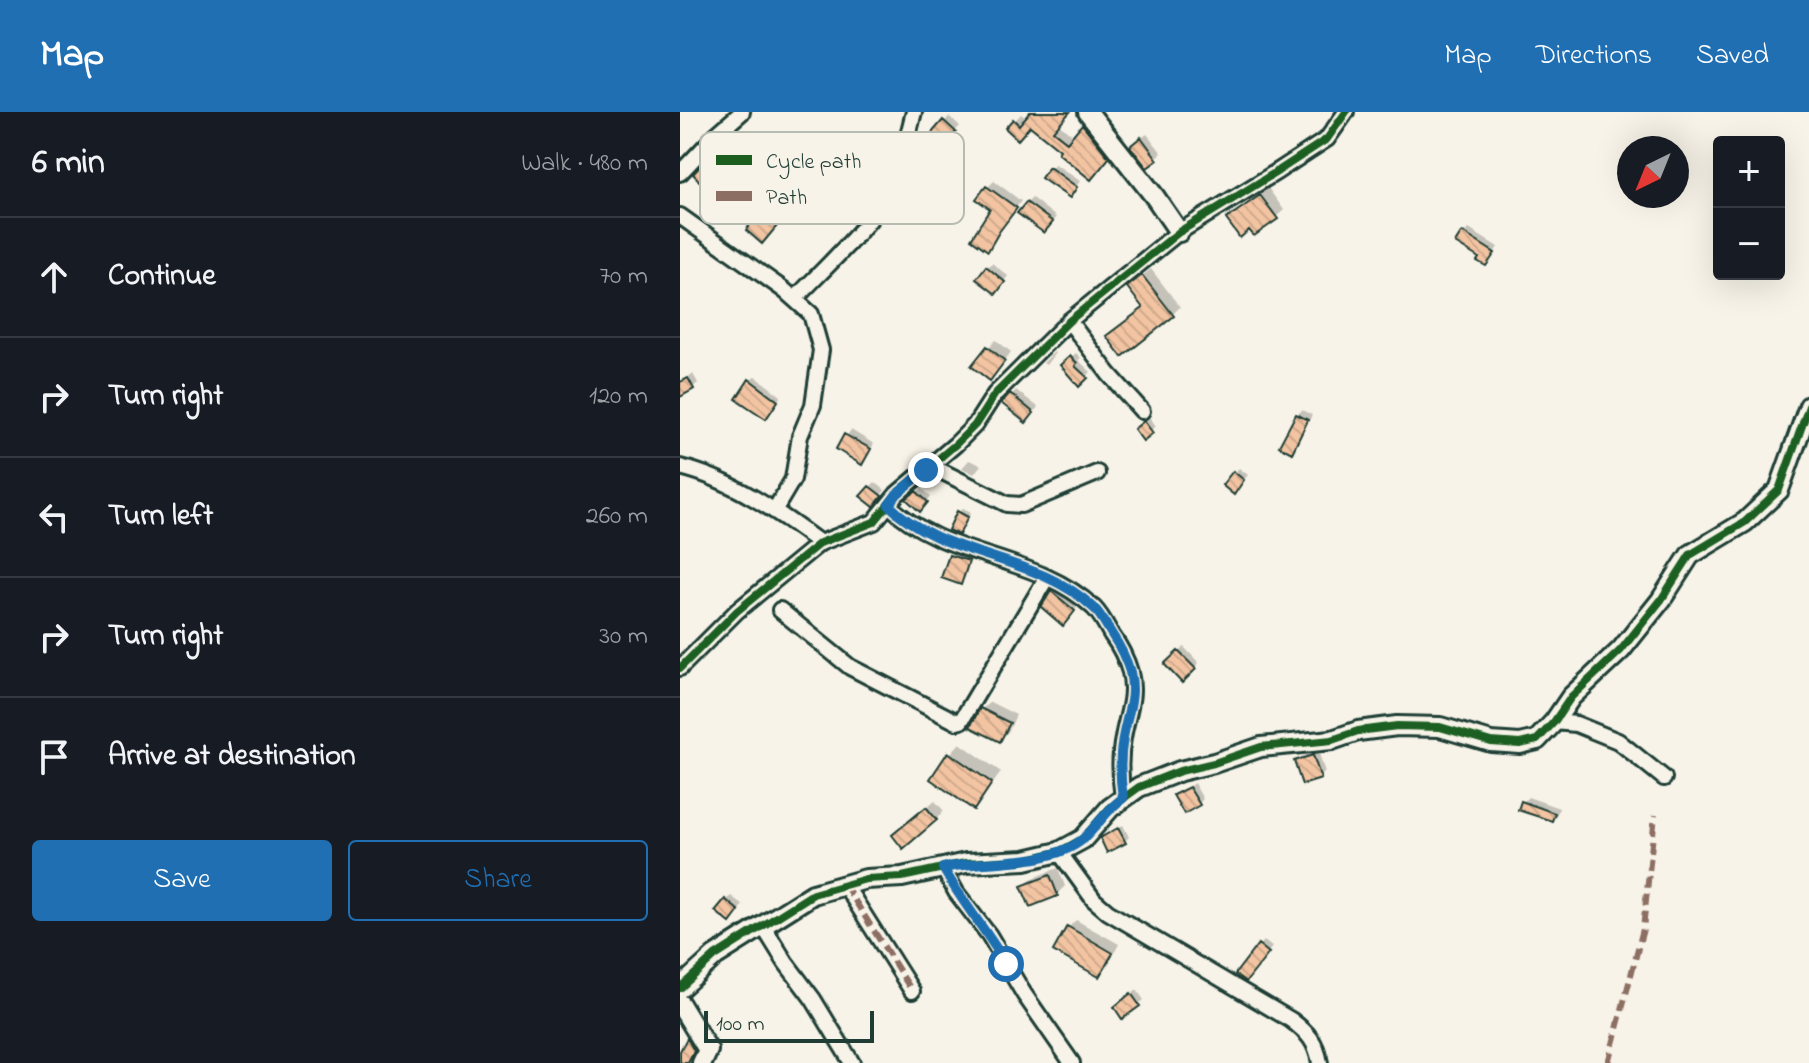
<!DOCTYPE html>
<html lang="en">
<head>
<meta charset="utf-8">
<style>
  :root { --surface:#171b24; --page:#20242c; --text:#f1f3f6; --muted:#9ea1a6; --line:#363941; --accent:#1f6fb2 }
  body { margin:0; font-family:"Indie Flower",sans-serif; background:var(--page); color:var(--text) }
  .controls { position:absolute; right:24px; top:24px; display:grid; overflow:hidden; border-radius:8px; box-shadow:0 8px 32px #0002 }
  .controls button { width:72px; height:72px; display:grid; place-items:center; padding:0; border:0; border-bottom:2px solid var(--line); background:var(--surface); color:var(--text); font:40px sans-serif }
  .compass { position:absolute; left:937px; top:24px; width:72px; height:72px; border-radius:50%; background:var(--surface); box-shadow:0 8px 32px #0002; rotate:223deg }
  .scale { position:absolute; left:24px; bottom:20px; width:170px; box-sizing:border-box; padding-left:8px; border:4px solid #1f3d34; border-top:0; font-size:22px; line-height:28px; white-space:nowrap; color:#1f3d34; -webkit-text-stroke:6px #f7f3e8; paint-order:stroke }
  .stop { position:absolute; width:24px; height:24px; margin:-18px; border:6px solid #1f6fb2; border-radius:50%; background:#fff }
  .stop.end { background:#1f6fb2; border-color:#fff; box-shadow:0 2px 8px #0008 }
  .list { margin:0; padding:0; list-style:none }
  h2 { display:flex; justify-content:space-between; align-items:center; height:104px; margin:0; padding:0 32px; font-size:34px }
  h2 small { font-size:26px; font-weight:400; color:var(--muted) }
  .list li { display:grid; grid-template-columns:52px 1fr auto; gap:24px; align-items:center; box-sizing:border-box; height:120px; padding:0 32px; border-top:2px solid var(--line) }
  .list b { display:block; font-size:30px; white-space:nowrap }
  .list em { font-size:26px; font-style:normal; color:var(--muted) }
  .actions { display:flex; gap:16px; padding:24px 32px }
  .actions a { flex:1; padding:18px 0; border:2px solid var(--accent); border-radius:8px; text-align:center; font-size:28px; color:var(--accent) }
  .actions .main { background:var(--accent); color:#fff }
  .icon { flex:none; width:44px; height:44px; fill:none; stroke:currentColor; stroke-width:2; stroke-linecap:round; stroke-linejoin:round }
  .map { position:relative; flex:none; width:1129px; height:951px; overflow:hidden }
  header { display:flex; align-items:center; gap:48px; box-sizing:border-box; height:112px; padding:0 40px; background:var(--accent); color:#fff }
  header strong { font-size:38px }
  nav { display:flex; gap:44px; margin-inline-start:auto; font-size:28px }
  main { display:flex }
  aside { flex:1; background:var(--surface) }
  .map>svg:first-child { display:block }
  .shadow { fill:#0003 }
  .building { fill:url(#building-back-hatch); stroke:#1f3d34; stroke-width:2 }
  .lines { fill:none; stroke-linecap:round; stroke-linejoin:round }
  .street-casing { stroke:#1f3d34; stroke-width:20 }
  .secondary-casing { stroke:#1f3d34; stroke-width:24 }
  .street { stroke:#f7f3e8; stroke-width:14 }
  .secondary { stroke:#f7f3e8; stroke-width:18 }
  .quiet { stroke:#8d6e63; stroke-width:6; stroke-dasharray:12 6; stroke-linecap:butt }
  .cycleway-casing { stroke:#f7f3e8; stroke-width:13 }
  .cycleway { stroke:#1b5e20; stroke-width:8 }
  .route { stroke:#1f6fb2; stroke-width:10 }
  .key { fill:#f7f3e8; stroke:#b6bcb2; stroke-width:2 }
  .key-label { font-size:22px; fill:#1f3d34 }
</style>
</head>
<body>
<header>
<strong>Map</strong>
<nav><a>Map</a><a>Directions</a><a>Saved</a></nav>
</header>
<main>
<aside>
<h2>6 min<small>Walk · 480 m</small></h2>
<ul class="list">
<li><svg class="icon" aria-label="ahead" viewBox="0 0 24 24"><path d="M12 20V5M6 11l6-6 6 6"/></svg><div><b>Continue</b></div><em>70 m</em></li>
<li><svg class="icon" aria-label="right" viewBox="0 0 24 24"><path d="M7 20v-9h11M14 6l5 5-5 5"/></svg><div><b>Turn right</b></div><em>120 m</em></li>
<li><svg class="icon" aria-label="left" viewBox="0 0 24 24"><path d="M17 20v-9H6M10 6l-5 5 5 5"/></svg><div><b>Turn left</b></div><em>260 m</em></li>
<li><svg class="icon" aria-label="right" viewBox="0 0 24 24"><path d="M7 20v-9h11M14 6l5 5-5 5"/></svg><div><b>Turn right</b></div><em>30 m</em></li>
<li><svg class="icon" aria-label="arrive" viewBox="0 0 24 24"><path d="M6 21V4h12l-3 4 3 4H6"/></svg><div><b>Arrive at destination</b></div></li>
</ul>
<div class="actions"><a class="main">Save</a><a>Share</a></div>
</aside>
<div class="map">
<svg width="1129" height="951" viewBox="0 0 1129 951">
  <defs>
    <pattern id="building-back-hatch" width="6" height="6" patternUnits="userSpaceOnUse" patternTransform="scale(2)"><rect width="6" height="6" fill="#f3c4a2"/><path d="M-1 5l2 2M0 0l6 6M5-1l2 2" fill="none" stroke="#d0a98c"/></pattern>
  </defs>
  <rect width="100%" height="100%" fill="#f7f3e8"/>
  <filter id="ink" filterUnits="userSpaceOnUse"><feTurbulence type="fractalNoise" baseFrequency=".0125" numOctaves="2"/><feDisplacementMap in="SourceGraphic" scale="16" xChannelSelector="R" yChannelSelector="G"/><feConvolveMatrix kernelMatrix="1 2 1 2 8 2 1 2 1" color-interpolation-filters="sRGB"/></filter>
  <g filter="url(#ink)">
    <path class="shadow" d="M352,0h36l-10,11 16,13 16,-17 25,31 -17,20 -35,-20 -32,-26 -23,4 13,-14 6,5z
      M269,5l11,9 -16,17 -11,-9z
      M467,22l15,19 -14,12 -11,-24z
      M50,27l33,38 -34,34 -33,-37z
      M375,52l25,17 -6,9 -24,-22z
      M314,69l27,20 -16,22 -11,19 -6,6 5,-40 -5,-21z
      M588,76l16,22 -8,7 -40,-5z
      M95,85l14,12 -23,28 4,-35z
      M352,86l24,19 -7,9 -22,-23z
      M789,117l29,18 -8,12 -26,-26z
      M312,151l16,13 -8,11 -13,-19z
      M471,157l29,38 -8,8 -27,-8 -8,-27z
      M316,228l15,12 -14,18 -9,-22z
      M374,240l1,1 -9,12 -3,-2z
      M396,241l5,5 -3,2 13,12 -12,12 -16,-19z
      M13,262l5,9 -5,4 -13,3v-7z
      M75,264l26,20 -11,16 -19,-32z
      M336,278l22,17 -7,9 -27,-13z
      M622,298l10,5 -16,31 -4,4 5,-35z
      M470,306l6,8 -13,12 -2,-14z
      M171,318l23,14 -12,18 -24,-14z
      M289,348l12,5 -7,9 -12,-6z
      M559,356l9,7 -10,12 -4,-14z
      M195,370l10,8 -7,9 -8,-12z
      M242,376l9,9 -11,12 -11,-10z
      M283,396l8,4 -8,16 -5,4 1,-19z
      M276,439l16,5 -7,22 -5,5 -9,-27z
      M381,473l21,17 -12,13 -26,-8z
      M504,535l15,16 -17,17 -15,-16z
      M310,590l26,13 -8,17 -8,7 -18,-30z
      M280,631l41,29 -17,24 -10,11 -24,-53z
      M638,639l7,21 -5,5 -24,-16 5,-4z
      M514,671l9,16 -5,5 -22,-8z
      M848,685l31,11 -2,6 -5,5 -29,-17z
      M255,689l9,10 -8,8 -34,9z
      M443,713l6,12 -4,4 -23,-2z
      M378,756l7,18 -8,8 -33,-8 7,-7z
      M51,784l12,9 -9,11 -8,-16z
      M396,808l43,24 -12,23 -8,7 -31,-46z
      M584,829l8,6 -21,28 8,-29z
      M457,878l7,10 -21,16 -2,-14z
      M14,921l6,10 -9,20h-11v-10l8,-14z"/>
    <path class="building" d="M350,0h40l-17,19 14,11 15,-18 27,34 -18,22 -33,-27 2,-3 -30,-24 -12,14 -13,-12 8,-9 6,6z
      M263,8l13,12 -12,14 -13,-12z
      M461,25l17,23 -11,8 -17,-22z
      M41,32l37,42 -29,28 -36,-40z
      M369,55l28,20 -7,11 -29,-20z
      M306,74l31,22 -18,24 -11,19 -17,-12 19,-30 -14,-10z
      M580,83l18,24 -24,17 -5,-6 -9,8 -14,-19z
      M89,88l17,15 -24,29 -16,-14z
      M346,90l27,20 -9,11 -27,-20z
      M782,120l33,21 -9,13 -9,-5 2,-3 -24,-15z
      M306,154l19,16 -9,12 -20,-15z
      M462,163l32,41 -52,41 -16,-21 37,-28 -16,-21z
      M307,234l18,15 -15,20 -19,-15z
      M390,244l7,7 -2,3 13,12 -9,9 -19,-22z
      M8,266l6,11 -14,8v-15z
      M69,267l29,22 -12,18 -30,-20z
      M330,281l24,20 -8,10 -25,-20z
      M616,302l12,6 -16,33 -13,-7z
      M464,309l9,12 -10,8 -9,-12z
      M164,322l27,15 -9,16 -26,-16z
      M553,359l11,9 -10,15 -12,-10z
      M189,374l13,10 -8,11 -14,-11z
      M236,379l12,11 -8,10 -14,-13z
      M277,399l11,6 -9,18 -11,-5z
      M269,443l20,6 -8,24 -20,-7z
      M371,479l24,20 -12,15 -22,-19z
      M498,539l18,18 -14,14 -18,-19z
      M300,596l30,15 -10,19 -30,-15z
      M268,640l44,31 -18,27 -44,-31z
      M633,643l8,24 -19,6 -8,-24z
      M509,675l11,18 -16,9 -11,-19z
      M841,689l34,12 -3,8 -34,-11z
      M246,695l11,13 -34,29 -11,-14z
      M438,716l8,15 -19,10 -7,-15z
      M370,763l8,21 -28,11 -9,-21z
      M45,787l14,12 -9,12 -15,-12z
      M387,814l46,27 -14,24 -46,-26z
      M578,832l11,9 -23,29 -11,-8z
      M451,881l9,13 -18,13 -8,-12z
      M7,926l7,13 -6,12h-8v-12z"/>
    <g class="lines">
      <g class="street-casing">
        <path id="street" d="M0,61l37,-39 25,-22
          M0,104l104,74 27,24 10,36 -8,55 -13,31 -7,43 -19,32
          M115,187c29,-31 75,-72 95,-109 12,-23 17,-53 24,-78
          M389,209l40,53 33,37
          M251,354l76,38 14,1 76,-32
          M0,355c51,12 98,45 140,76
          M209,393c55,55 147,48 205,103 7,7 12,17 17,26 8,11 15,24 19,38 6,25 -3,42 -7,66 -4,20 -3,40 0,60
          M100,498l70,57 107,55 4,-1 3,-5 82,-137
          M0,556l57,-57 83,-68 54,-21 23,-28 59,-50 19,-19 20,-31 74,-73 110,-89 99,-61 49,-32 19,-27
          M874,610l22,2 42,17 46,37
          M379,740l35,48 14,12 183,108c17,13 25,21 29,43
          M263,756l13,24 33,43 35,59 48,69
          M165,773l67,106
          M83,814l23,37 27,36 39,64"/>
      </g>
      <g class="secondary-casing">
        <path id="secondary" d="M408,0l67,85 24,35
          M0,876l35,-32 98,-62 53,-15 36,-2 64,-14 59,-3 34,-8 24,-13 27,-31 29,-21 41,-16 34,-8 47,-16 71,-7 26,-9 39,-5 43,1 51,15 29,2 17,-4 17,-18 17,-25 50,-47 40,-50 29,-45 55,-33 34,-32 30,-84
          M0,892l28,46 -6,13"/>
      </g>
      <use href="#street" class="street"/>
      <use href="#secondary" class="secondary"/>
      <path class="quiet" d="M165,773l67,106
        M928,951l35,-134 12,-114"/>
      <g class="cycleway-casing">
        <path id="cycleway" d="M0,556l57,-57 83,-68 54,-21 23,-28 59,-50 19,-19 20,-31 74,-73 110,-89 99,-61 49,-32 19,-27
          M0,876l35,-32 98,-62 53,-15 36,-2 64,-14 59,-3 34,-8 24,-13 27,-31 29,-21 41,-16 34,-8 47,-16 71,-7 26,-9 39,-5 43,1 51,15 29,2 17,-4 17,-18 17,-25 50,-47 40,-50 29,-45 55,-33 34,-32 30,-84"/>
      </g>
      <use href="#cycleway" class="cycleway"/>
    </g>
  </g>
  <g class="lines" filter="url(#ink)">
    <path class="route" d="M246,358l-29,24 -8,11c55,55 147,48 205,103 7,7 12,17 17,25 8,12 15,25 19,39 6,25 -3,42 -7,66 -4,21 -3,40 0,60 -18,13 -25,28 -40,41 -33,28 -98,20 -140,29 19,34 43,62 63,96"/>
  </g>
  <rect x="20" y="20" width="264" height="92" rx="12" class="key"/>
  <rect x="36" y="43" width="36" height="10" fill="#1b5e20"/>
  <rect x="36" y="79" width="36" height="10" fill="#8d6e63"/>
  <g class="key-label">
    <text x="86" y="56">Cycle path</text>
    <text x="86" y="92">Path</text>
  </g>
</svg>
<div class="controls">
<button>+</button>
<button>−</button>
</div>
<svg class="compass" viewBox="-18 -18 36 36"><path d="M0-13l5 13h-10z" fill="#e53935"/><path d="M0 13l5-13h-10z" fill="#9ea1a6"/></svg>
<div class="scale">100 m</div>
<div class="stop" style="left:326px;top:852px"></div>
<div class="stop end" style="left:246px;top:358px"></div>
</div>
</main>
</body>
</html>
